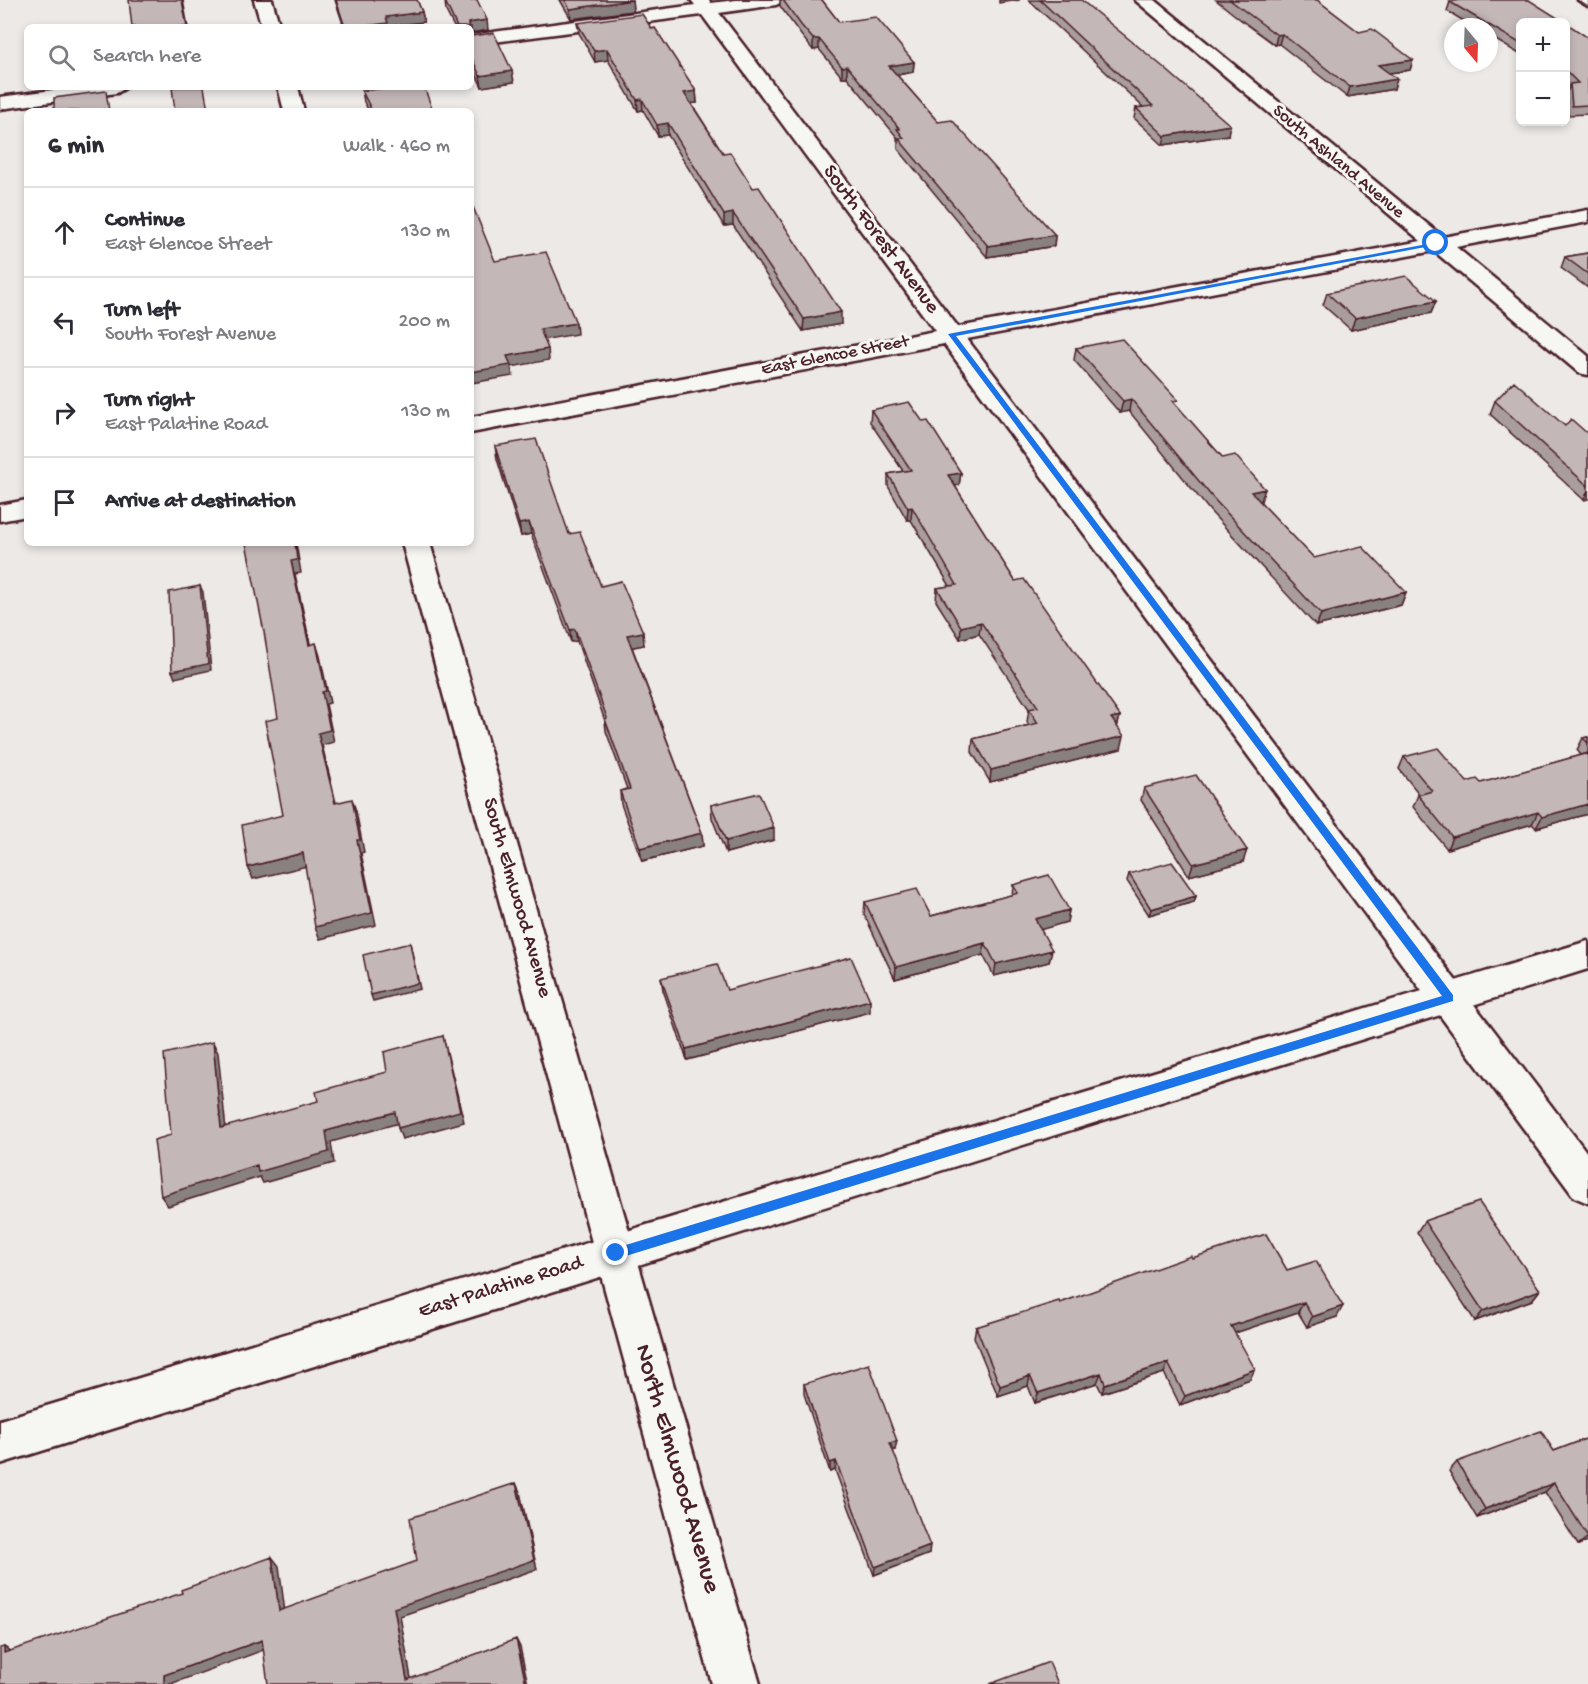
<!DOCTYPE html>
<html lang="en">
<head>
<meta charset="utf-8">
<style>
  :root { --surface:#fff; --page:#f2f2f3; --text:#2b2b33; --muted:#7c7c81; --line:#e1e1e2 }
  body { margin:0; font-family:"Gochi Hand",sans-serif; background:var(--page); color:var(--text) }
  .controls { position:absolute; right:18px; top:18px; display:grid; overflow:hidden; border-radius:9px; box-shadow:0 3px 9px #0003 }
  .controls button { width:54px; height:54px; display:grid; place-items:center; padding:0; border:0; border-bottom:2px solid var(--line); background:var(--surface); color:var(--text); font:30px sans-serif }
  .compass { position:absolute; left:1444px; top:18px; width:54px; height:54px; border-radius:50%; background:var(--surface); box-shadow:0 3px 9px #0003; rotate:161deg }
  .stop { position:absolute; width:18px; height:18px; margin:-14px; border:4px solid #1a73e8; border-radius:50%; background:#fff }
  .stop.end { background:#1a73e8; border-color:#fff; box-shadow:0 2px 6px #0008 }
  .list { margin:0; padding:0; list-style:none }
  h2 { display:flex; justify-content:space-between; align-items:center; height:78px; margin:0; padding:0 24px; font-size:26px }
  h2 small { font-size:20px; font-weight:400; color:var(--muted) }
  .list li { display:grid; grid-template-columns:39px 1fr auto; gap:18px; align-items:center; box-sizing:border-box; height:90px; padding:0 24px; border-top:2px solid var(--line) }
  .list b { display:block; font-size:22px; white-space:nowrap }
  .list p { margin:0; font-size:20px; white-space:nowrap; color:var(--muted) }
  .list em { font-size:20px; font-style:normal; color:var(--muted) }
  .icon { flex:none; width:33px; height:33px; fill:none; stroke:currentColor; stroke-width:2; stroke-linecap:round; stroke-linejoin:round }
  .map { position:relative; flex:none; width:1588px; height:1684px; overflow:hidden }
  .search { position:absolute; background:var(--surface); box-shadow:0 3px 9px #0003; left:24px; top:24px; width:450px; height:66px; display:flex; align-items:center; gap:15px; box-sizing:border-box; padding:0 21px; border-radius:9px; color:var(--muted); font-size:22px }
  .panel { position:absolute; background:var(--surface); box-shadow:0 3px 9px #0003; left:24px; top:108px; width:450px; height:438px; border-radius:9px }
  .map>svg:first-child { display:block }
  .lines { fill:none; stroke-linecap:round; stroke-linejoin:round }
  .minor-casing { stroke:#4a1f2b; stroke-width:5 }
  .primary-casing { stroke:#4a1f2b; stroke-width:5 }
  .minor { fill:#f6f6f2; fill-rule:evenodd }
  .primary { fill:#f6f6f2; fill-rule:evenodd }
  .wall { fill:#a99d9d; stroke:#4a1f2b; stroke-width:1.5 }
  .shaded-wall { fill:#898080; stroke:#4a1f2b; stroke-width:1.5 }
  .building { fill:#c4b7b7; stroke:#4a1f2b; stroke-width:1.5 }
  .route { fill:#1a73e8 }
  .labels { text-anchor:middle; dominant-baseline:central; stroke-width:6; stroke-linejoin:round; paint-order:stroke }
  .far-street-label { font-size:18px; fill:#4a1f2b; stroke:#f6f6f2 }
  .street-label { font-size:21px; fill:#4a1f2b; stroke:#f6f6f2 }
  .near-street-label { font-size:26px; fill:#4a1f2b; stroke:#f6f6f2 }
</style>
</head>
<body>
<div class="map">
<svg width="1588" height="1684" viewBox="0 0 1588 1684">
  <rect width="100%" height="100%" fill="#ece9e6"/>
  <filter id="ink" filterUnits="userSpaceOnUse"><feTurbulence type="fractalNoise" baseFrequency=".0167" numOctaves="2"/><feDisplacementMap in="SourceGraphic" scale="12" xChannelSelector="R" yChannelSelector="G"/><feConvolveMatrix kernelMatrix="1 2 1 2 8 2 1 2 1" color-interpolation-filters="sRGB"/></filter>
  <g filter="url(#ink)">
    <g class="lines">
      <g class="minor-casing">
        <path id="minor" d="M254,0h18l8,27h-18z
          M691,0h18l2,3 25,-3h49l-9,5 -57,8 239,314 463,-86 -286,-241h20l288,237 145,-27v12l-132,25 132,109v19l-9,-2 -145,-122 -467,88 621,815v49l-14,-6 -630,-853 -473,89v-16l464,-86 -233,-316 -231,30v-10l224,-30z
          M1578,0h10v6z
          M75,87h52l-10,6 -117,16v-12z
          M278,87h20l6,24h-20z
          M27,500v16l-27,5v-16z
          M402,543h28l330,1141h-48z"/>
      </g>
      <g class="primary-casing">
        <path id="primary" d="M1588,941v28l-1588,495v-44z"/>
      </g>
      <use href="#minor" class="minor"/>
      <use href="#primary" class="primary"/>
    </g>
    <path class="wall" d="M335,0h82l5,12 2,10 -35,4v1h-45z
      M560,0h72l1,11 -62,8z
      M780,0h42l17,22 75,40 -1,10 -16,3 41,47 117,113 -1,11 -67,11 -89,-108v-8l-1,-1v-3l-50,-60h-5l-23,-28 -6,1 -12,-15 -21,-29z
      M1029,0h52l147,135 -65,10 -29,-27 2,-10 7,-1z
      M1216,0h101l42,32 54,28 -3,10 -21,3 5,16 -47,8 -68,-53 -4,1 -34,-25z
      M445,1l43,29 -17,3v-6h-17l-8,-16z
      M1450,2l71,20v33l-32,-19v-9h-15l-27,-16z
      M577,23l119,68 1,12h-6l32,50 118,171 -38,7 -70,-106 -9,1 -56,-91 -10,1 -15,-26 -5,1 -30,-51 -13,2 -16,-29z
      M1566,23l22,15v76l-20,1 -2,-21 3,-7 -3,-4z
      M471,36l43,46 -32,5 -11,-23z
      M362,91l71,20h-64l-5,-9z
      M1588,253v35l-27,-20 4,-11z
      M1327,293l109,8 -5,12 -80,17 -28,-25z
      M1076,348l101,58 84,95 -1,1 54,56 92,34 -5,13 -85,21 -106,-115 -81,-100 -9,2 -46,-53z
      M1495,401l93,33v65l-4,1 -94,-86z
      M871,410l52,12 38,51 -2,12 -4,1 60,95 105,135 -3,11 4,22 -131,33 -18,-30 1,-13 56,-14 -2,-3 2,-13 -50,-75 -19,5 -24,-38 1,-13 13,-2 -39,-66h-4l-19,-34v-12l15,-3 -33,-49z
      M495,446l74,88 32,52 43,59 -12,2 70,186 1,13 -61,15 -21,-57 -1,-13 7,-2 -21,-58 -1,-10 -28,-80 -6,1 -40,-108 -10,2 -24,-77z
      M1588,737v77l-52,14 -4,-4 -85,25 -34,-42 5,-12h2l-21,-26 5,-12 63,25 14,1 100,-28 -4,-5 6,-12z
      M1144,788l99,74 -54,14 -48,-76z
      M711,805l63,35 -48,13 -14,-35z
      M1129,874l67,22 -2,6 -45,13 -22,-34z
      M1013,885l56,25 -2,12 -26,7 8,33 -55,14 -11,-21 -88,24 -31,-65 1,-12 66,14 81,-21z
      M661,978l66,12 143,22 -183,48 -24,-70z
      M1424,1221l116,69 -8,10 -57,21 -58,-89z
      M1192,1258l95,12 50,47 -30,10 -9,-15 -63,21 15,46 -70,26 -16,-32 -62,20 -5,-10 -62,20 -7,-17 -30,10 -24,-59 2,-10 84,-24z
      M804,1384l91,66 -2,1 36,103 -55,21 -39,-105 -5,2 -26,-78z
      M1588,1438v103l-10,4 -33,-53 -68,26 -28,-47 8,-9 97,-11z"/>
    <path class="shaded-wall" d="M182,0h1l5,27h-1z
      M632,0l1,11 -62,8 -1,-10z
      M999,0h21l-21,3z
      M422,12l2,10 -35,4v1h-31l28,-10z
      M487,20l1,10 -17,3v-6h-3v-4z
      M1282,34l-3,10 -4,1 2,-10z
      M813,39h6v10l-6,1z
      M607,49l1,11 -13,2 -1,-11z
      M1413,60l-3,10 -34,5 2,-10z
      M914,62l-1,10 -24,4v-10z
      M847,66v11h-5v-10z
      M512,71l2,11 -32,5 -2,-11z
      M1397,79l-3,10 -47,8 3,-10z
      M696,91l1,12 -12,1 -1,-11z
      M642,99l1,11 -5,1 -1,-11z
      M668,123v12l-10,1 -1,-11z
      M1230,125l-2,10 -65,10 2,-9z
      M733,213v12l-9,1v-11z
      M1055,235l-1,11 -67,11 1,-11z
      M1436,301l-5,12 -80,17 4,-12z
      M841,312v12l-38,7 1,-12z
      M576,323l1,11 -35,6 -2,-11z
      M548,349l1,11 -38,7 2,9 -42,7v-11l36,-16z
      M1131,399l-2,12 -9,2 3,-12z
      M961,473l-2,12 -12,2 1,-12z
      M1265,489l-4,12 -14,3 4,-12z
      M1588,490v9l-4,1z
      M912,507l-1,13h-4l1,-12z
      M529,522l2,12 -10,2 -2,-12z
      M295,543h1l5,30 -6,1 18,83 -4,-12 -18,-84z
      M200,586l3,6 8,78 -36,8 -3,-7z
      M1406,592l-5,13 -85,21 5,-12z
      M981,622l-2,12 -19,5 1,-12z
      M575,629l2,12 -6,1 -1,-12z
      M643,632l1,13 -15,3 -2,-13z
      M316,643l4,13 10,47 -4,1 8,38 -12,3 17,70 -4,-12 -17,-70 4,-41z
      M1120,716l-3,12 -6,-10z
      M1124,736l-3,13 -131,33 1,-12z
      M352,799l4,12 8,41 -3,1 15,72 -56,14 -5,-12 42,-87z
      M1588,804v10l-52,14 6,-11z
      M1538,812l-6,12 -85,25 5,-12z
      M774,828v12l-48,13v-12z
      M702,833l1,13 -61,15 -2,-13z
      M1247,850l-4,12 -54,14 4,-12z
      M303,853l4,13 -54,13 -5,-12z
      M1196,896l-2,6 -45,13 2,-6z
      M1069,910l-2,12 -34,10 2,-13z
      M410,943l10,46 -47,12 -2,-6z
      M985,943l-2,12 -88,24 1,-12z
      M1052,950l-3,12 -55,14 2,-12z
      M870,1000v12l-183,48 -1,-11z
      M443,1036l21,86 -62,17 -4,-11z
      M213,1042l5,11 9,86 -6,-11z
      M395,1112l4,11 -68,19 3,21 -71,20 -3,-6 -92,29 -7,-10 165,-65z
      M1540,1290l-8,10 -57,21 8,-10z
      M1304,1302l-6,10 -72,24 5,-10z
      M1343,1306l-6,11 -30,10 5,-10z
      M1168,1363l-4,10 -62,20 3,-9z
      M1255,1369l-5,10 -70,26 5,-9z
      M1101,1373l-4,10 -62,20 3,-10z
      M1030,1376l-2,10 -30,10 2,-10z
      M897,1441l-2,9 -6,2 1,-9z
      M836,1461l-1,9 -5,2v-9z
      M516,1483l4,9 17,77 -137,47 12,68 -5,-4 -13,-72z
      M1554,1483l-9,9 -68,26 8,-9z
      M1588,1537v4l-10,4z
      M930,1546l-1,8 -55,21 1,-8z
      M272,1557l7,9 7,54 -7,-9z
      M516,1639l4,8 8,37h-2z
      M262,1640l7,8 -96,35v1h-9v-9z
      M4,1647l11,7 -11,-1z"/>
    <path class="building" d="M129,0h53l5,27h-55z
      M336,0h81l5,12 -36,5 2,6 -30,4h-13z
      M451,0h26l10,20 -19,3v4h-11l-12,-26z
      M565,0h67l-62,9z
      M783,0h39l17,22 37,-5 38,45 -25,4 49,56 14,-2 103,115 -67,11 -90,-108h6l-7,-9h3l-53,-63 -5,1 -23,-28h-6l-12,-14z
      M1040,0h41l81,66 68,59 -65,11 -29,-28 17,-2z
      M1230,0h87l42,32 13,-3 41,31 -35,5 19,14 -47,8 -68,-53 -5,1z
      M1460,0h69l35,22h-43v22l-71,-42z
      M642,14l10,15 3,-1 41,63 -12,2 39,60 7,-1 23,36 6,-1 82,125 -37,7 -71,-106 -9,2 -56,-92 -11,2 -15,-26 -5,1 -30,-51 -13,2 -17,-28z
      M1566,23l22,15v67l-16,1 -2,-22 8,-1 -12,-12z
      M494,33l18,38 -32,5 -9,-20v-20z
      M172,87h32l4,24h-33z
      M393,87h31l9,24h-61l-10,-20z
      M106,91l3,20h-55v-13z
      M471,202l24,59 51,-9 30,71 -36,6 8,20 -41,7 4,9 -40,7z
      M1588,253v21l-23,-17z
      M1406,276l30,25 -81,17 -28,-25z
      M1122,339l56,61 -5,1 50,57 12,-3 30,34 -14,3 63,66 48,-12 44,46 -85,22 -108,-116 -82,-99 -8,2 -47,-53z
      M1514,381l51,45 6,-7 17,15v52l-93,-85z
      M909,402l14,20 5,-1 33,52 -13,2 67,106 9,-2 96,137 -9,2 13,18 -133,34 -18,-31 65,-16 -9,-14 9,-2 -57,-85 -20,5 -24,-39 20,-3 -45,-78 -4,1 -20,-34 23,-4 -40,-60z
      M536,439l33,95 11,-2 21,54 20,-5 22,51 -16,3 75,198 -62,15 -20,-57 10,-2 -25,-70 2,-1 -32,-89 -5,1 -41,-108 -10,2 -24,-78z
      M246,543h49l2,17 -6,1 18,84 7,-2 10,48 -4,1 8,38 -12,3 17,70 17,-4 8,41h-3l15,73 -57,14 -12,-74 -55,14 -6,-42 41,-10 -18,-94 13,-3 -14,-86z
      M200,586l8,78 -36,7 -3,-79z
      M1588,737v6l-5,-5z
      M1438,748l29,34 10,-3 4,4 107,-30v51l-46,13 -4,-5 -86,25 -34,-42 14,-4 -28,-34z
      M1196,775l51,75 -54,14 -49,-76z
      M759,793l15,35 -48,13 -15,-36z
      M1172,862l24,34 -45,13 -22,-35z
      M1049,875l20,35 -34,9 17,31 -56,14 -11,-21 -89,24 -31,-65 52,-13 14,27 87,-23 -5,-8z
      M410,943l8,40 -47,12 -8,-40z
      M851,957l19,43 -184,49 -25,-71 56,-14 10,26z
      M443,1036l17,75 -62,17 -3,-16 -69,19 3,21 -71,20 -1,-7 -96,31 -7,-56 17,-5 -7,-81 49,-12 8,86 97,-27 -2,-9 71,-20 -3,-20z
      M1479,1202l61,88 -57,21 -59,-90z
      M1266,1234l21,36 29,-9 27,45 -31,11 -8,-15 -73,24 24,43 -70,27 -17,-33 -63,21 -4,-11 -63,20 -8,-17 -30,10 -24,-59 83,-26 1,2 131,-47 1,2z
      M869,1364l28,77 -7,2 40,103 -55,21 -39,-106 -6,2 -26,-79z
      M1541,1431l13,20 34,-13v99l-34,-54 -69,26 -28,-47z
      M516,1483l18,77 -140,48 13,72 109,-41 10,45h-258l-6,-44 -98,35v9h-164v-36l4,-1v6l178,-60 -1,-3 91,-33 7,54 138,-50 -7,-43z
      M1049,1662l9,22h-68z"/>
  </g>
  <path class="route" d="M1438,242l-2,3 -480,91 497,659v6l-837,258 -4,-2 -2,-4 6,-5 826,-252 -494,-662z"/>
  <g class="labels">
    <g class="far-street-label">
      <text transform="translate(1338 162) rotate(40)">South Ashland Avenue</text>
      <text transform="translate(835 356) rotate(-11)">East Glencoe Street</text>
    </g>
    <g class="street-label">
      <text transform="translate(880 240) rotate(53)">South Forest Avenue</text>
      <text transform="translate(516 898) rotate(74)">South Elmwood Avenue</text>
      <text transform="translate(501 1288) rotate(-17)">East Palatine Road</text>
    </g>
    <g class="near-street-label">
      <text transform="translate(676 1469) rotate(74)">North Elmwood Avenue</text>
    </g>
  </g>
</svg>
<div class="controls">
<button>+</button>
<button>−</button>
</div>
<svg class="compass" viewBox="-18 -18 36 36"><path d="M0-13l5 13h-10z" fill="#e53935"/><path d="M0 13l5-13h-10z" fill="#7c7c81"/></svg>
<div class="stop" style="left:1436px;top:243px"></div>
<div class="stop end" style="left:616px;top:1253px"></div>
<div class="search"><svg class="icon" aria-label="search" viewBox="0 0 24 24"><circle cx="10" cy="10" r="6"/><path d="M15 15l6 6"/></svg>Search here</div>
<section class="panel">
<h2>6 min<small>Walk · 460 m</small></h2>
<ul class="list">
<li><svg class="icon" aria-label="ahead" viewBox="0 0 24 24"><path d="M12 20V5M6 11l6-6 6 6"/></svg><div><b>Continue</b><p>East Glencoe Street</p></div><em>130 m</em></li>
<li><svg class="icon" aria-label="left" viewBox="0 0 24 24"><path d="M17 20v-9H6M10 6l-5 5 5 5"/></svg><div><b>Turn left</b><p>South Forest Avenue</p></div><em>200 m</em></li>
<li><svg class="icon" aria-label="right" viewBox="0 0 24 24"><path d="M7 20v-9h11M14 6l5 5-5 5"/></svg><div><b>Turn right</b><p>East Palatine Road</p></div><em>130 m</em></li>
<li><svg class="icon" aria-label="arrive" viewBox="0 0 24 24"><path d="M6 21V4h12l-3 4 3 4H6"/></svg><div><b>Arrive at destination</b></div></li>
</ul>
</section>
</div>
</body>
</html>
